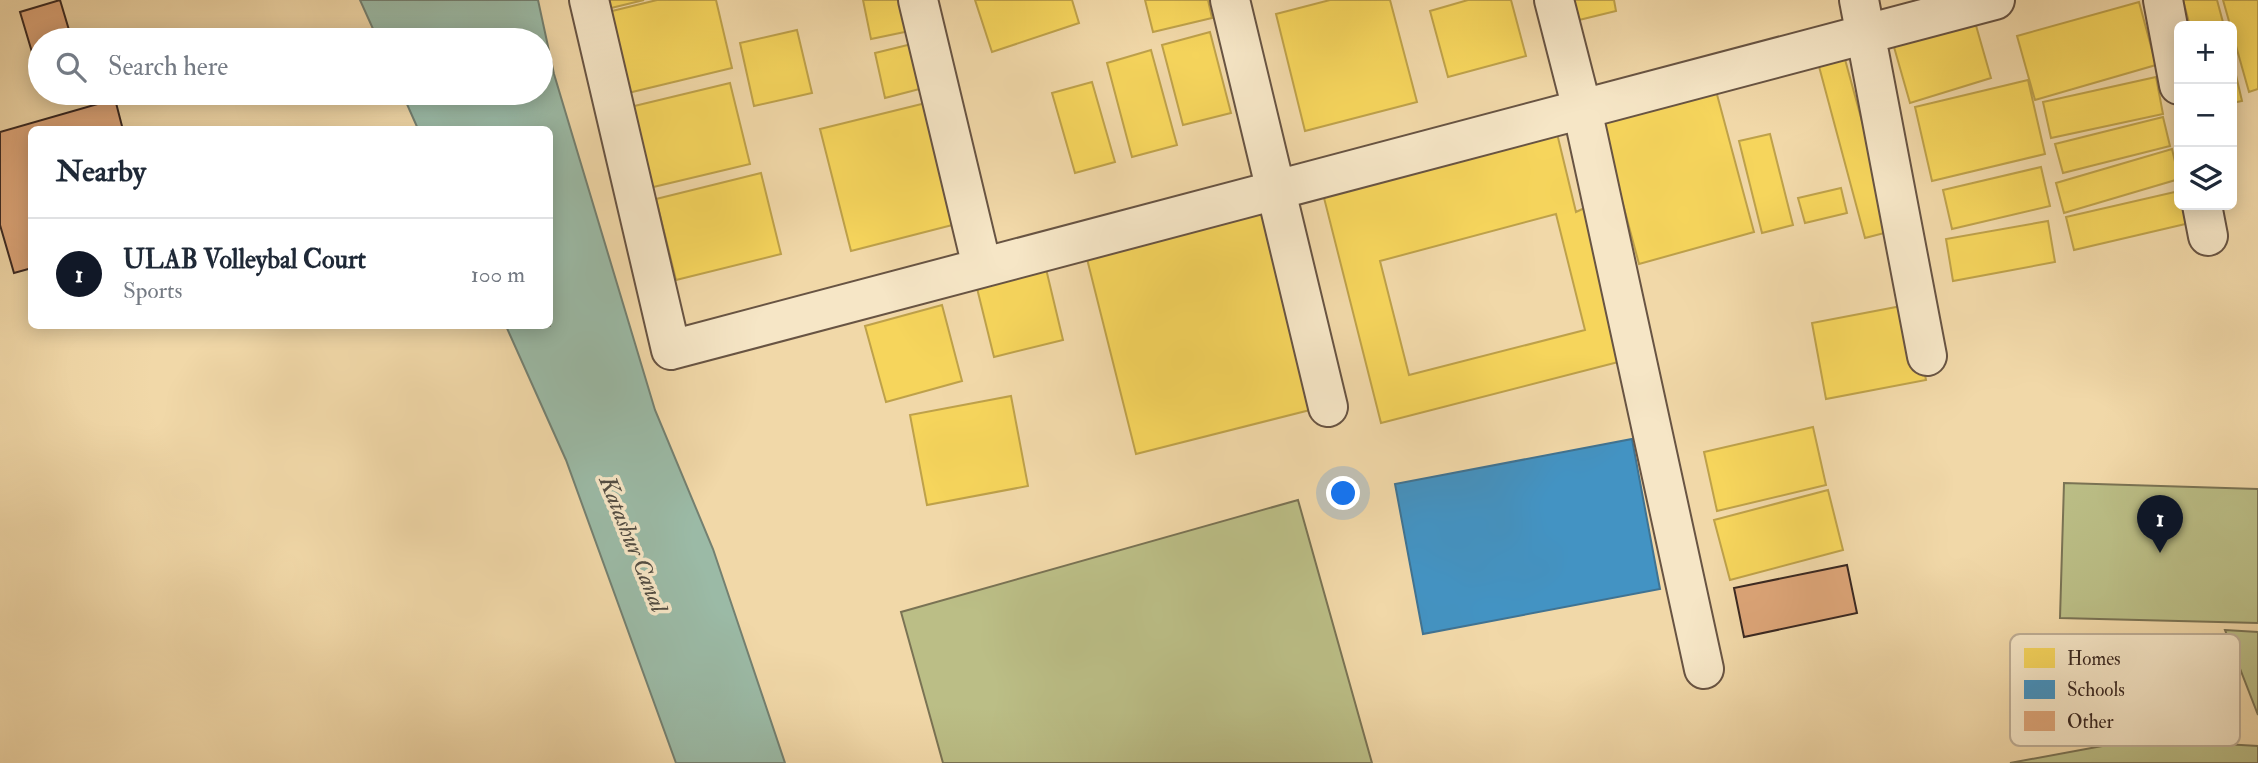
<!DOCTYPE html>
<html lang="en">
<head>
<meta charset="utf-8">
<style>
  :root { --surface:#fff; --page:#f2f2f3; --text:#1f2937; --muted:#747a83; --line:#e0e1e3; --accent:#111827 }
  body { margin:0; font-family:"IM FELL Double Pica",serif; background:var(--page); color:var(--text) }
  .controls { position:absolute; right:21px; top:21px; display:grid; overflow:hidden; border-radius:10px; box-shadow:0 4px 18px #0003 }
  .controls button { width:63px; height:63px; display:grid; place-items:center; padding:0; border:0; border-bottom:2px solid var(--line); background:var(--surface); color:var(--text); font:35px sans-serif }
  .you { position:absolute; left:1344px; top:494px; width:24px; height:24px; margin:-18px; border:5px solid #fff; border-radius:50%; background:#1a73e8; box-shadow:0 0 0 10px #1a73e833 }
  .badge { display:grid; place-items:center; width:46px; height:46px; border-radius:50%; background:var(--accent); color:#fff; font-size:23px; font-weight:700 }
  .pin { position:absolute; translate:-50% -58px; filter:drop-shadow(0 2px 4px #0008) }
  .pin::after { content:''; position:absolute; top:37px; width:24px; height:21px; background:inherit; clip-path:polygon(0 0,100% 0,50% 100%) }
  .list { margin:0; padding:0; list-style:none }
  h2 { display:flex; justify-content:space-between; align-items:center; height:91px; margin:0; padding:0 28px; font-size:30px }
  h2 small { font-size:23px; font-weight:400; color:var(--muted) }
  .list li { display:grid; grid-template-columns:46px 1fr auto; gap:21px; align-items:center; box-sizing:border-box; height:112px; padding:0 28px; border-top:2px solid var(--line) }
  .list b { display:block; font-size:26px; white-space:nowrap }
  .list p { margin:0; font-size:23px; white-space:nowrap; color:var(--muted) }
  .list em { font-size:23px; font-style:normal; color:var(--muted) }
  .icon { flex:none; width:38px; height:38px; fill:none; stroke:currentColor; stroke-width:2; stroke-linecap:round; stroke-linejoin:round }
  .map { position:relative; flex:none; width:2258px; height:763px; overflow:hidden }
  .search { position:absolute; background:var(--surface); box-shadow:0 4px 18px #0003; left:28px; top:28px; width:525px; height:77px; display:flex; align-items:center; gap:18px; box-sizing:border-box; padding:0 24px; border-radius:38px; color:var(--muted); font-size:26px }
  .panel { position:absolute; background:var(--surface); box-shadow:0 4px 18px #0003; left:28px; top:126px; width:525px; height:203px; border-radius:10px }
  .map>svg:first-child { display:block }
  .green { fill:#bbbe86; stroke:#7a7354; stroke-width:2 }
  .water { fill:#9bbaa6; stroke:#748071; stroke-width:2 }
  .homes { fill:#f6d55c; stroke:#bea14a; stroke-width:2; fill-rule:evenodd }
  .schools { fill:#4393c3; stroke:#407392; stroke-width:2 }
  .building { fill:#dda578; stroke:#3a2821; stroke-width:2 }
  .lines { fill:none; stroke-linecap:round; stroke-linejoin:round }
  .minor-casing { stroke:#685443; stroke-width:42 }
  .minor { stroke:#f6e6c6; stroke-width:38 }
  .labels { text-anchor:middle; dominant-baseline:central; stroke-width:7; stroke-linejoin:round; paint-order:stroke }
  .water-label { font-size:24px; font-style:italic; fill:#524c42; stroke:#f6e6c6 }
  .key { fill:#f6e6c6; stroke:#bead94; stroke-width:2 }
  .key-label { font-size:19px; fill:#3a2821 }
</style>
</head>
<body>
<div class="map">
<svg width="2258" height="763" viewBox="0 0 2258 763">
  <rect width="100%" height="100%" fill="#f1d8a8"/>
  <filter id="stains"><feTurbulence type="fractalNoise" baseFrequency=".00286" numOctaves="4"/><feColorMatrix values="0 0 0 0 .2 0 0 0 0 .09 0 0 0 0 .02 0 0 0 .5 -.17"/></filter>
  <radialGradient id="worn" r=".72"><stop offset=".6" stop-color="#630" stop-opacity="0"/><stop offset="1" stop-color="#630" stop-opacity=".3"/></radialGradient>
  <path class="green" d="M2064,483l194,6v134l-198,-5z
    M1298,500l74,263h-429l-42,-151z
    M2225,630l33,2v83z
    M2140,739l118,7v17h-248z"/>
  <path class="water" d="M360,0h178l16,74 101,336 58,139 72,214h-109l-110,-303 -60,-134h44v-196l-132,-1 -16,-36h139v-53h-163z"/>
  <path class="homes" d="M605,0h39l-37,9z
    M657,0h59l16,68 -104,25 -20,-81z
    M863,0h55l6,28 -53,11z
    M975,0h97l7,23 -87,29z
    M1145,0h63l4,18 -59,14z
    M1330,0h60l27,102 -112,29 -29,-117z
    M1468,0h43l15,56 -78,21 -18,-66z
    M1570,0h44l2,11 -41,10z
    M2183,0h34l7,26h-34z
    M2223,0h35v89l-9,3z
    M2139,2l17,63 -121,35 -18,-64z
    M1973,15l18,63 -81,25 -18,-63z
    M797,30l15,63 -58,13 -14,-63z
    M1210,32l21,81 -48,12 -21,-80z
    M920,42l11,44 -46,12 -10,-45z
    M1151,50l26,95 -45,12 -25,-94z
    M1843,52l49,179 -27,7 -48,-179z
    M2232,58l10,43 -10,2z
    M1708,61l46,171 -115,32 -46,-172z
    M2156,77l7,37 -112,24 -8,-36z
    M2028,80l17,74 -113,27 -17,-74z
    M1092,82l23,80 -40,11 -23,-80z
    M730,83l20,81 -105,25 -19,-81z
    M938,100l30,121 -117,30 -31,-122z
    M2163,117l7,29 -107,27 -8,-29z
    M1554,121l22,91 15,-7 39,154 -249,64 -61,-241zM1556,214l29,116 -176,45 -29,-114z
    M1770,134l23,91 -31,8 -23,-92z
    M2172,149l7,30 -115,34 -8,-30z
    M2041,167l9,39 -98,23 -9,-39z
    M761,173l20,81 -105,26 -20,-81z
    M1262,184l56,224 -182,46 -56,-223z
    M1841,188l6,25 -42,10 -7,-25z
    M2179,191v14h11l4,17 -120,28 -8,-33z
    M2048,221l7,41 -102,19 -7,-42z
    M1042,252l21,88 -69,17 -22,-89z
    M1912,304l14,76 -100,19 -14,-76z
    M942,305l20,76 -76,21 -21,-76z
    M1011,396l17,90 -101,19 -17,-90z
    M1813,427l13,58 -109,26 -13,-59z
    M1828,490l15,60 -113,30 -16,-60z"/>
  <path class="schools" d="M1632,439l28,150 -237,45 -28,-150z"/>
  <path class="building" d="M60,0l12,40h-32v39l-20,-67z
    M115,99l8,31h-91v138l-18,5 -14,-48v-93z
    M1847,565l10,48 -113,24 -10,-49z"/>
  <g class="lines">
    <g class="minor-casing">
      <path id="minor" d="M589,0l82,350 1324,-350
        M918,0l64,267
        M1230,0l98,407
        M1554,0l28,109 122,560
        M1859,0l68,356
        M2163,0l16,85
        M2202,205l6,31"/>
    </g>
    <use href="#minor" class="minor"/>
  </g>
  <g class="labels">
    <g class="water-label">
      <text transform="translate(633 544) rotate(68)">Katashur Canal</text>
    </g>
  </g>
  <rect x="2010" y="634" width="230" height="112" rx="10" class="key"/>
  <rect x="2024" y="648" width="31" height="20" fill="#f6d55c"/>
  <rect x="2024" y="680" width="31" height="19" fill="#4393c3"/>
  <rect x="2024" y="711" width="31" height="20" fill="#dda578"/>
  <g class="key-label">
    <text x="2067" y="665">Homes</text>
    <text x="2067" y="696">Schools</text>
    <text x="2067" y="728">Other</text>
  </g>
  <rect width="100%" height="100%" filter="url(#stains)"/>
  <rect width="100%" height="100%" fill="url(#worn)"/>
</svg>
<div class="controls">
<button>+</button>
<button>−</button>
<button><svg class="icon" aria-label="layers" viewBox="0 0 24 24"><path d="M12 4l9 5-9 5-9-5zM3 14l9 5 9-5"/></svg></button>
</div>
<div class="you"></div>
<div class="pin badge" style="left:2160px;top:553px">1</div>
<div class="search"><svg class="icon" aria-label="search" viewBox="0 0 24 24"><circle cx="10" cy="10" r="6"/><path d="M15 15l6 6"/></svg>Search here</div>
<section class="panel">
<h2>Nearby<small></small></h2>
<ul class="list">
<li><span class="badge">1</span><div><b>ULAB Volleybal Court</b><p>Sports</p></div><em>100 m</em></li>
</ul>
</section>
</div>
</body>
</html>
